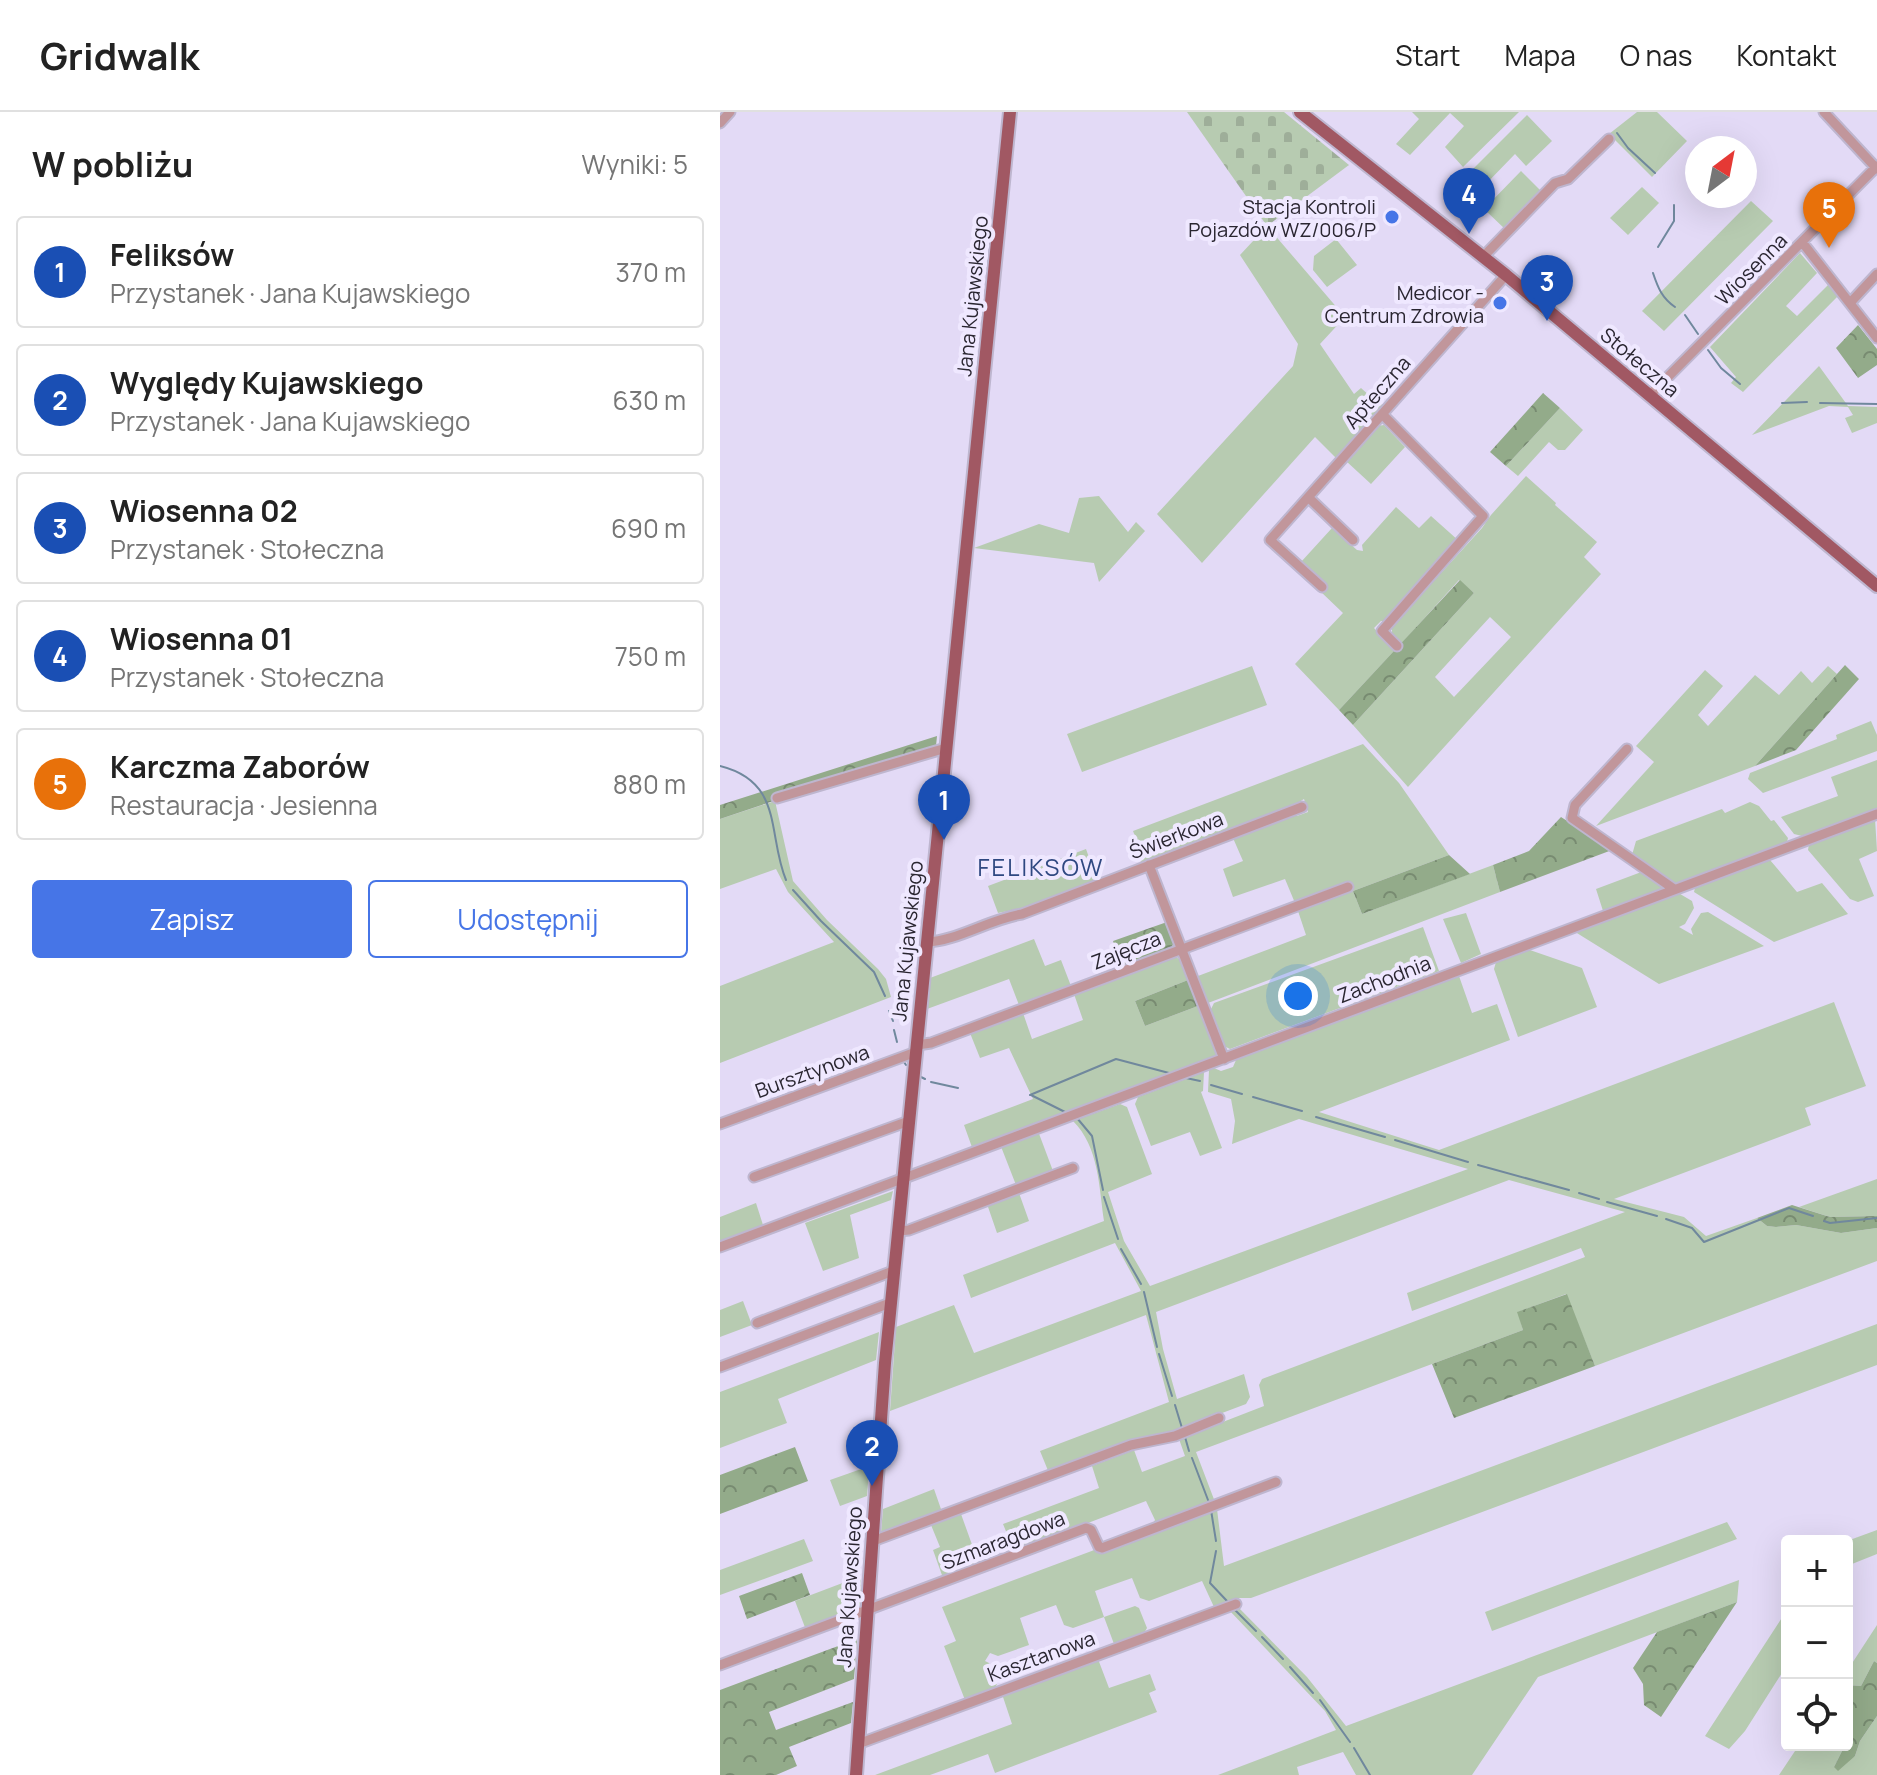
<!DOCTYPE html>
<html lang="pl">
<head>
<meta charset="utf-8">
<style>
  :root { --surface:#fff; --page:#f6f6f6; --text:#222; --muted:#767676; --line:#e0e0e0; --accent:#4675e7 }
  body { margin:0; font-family:Manrope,sans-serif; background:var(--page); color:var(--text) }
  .controls { position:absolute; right:24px; bottom:24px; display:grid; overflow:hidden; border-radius:8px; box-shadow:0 8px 32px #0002 }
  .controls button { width:72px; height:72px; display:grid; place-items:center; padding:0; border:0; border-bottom:2px solid var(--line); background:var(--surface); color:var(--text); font:40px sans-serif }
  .compass { position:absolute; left:965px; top:24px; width:72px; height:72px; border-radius:50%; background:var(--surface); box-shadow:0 8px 32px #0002; rotate:32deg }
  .you { position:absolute; left:578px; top:884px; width:28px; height:28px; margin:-20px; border:6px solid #fff; border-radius:50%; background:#1a73e8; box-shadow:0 0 0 12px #1a73e833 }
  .badge { display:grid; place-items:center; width:52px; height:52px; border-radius:50%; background:var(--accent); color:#fff; font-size:26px; font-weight:700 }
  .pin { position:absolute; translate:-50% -66px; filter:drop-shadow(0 2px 4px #0008) }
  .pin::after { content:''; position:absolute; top:42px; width:28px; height:24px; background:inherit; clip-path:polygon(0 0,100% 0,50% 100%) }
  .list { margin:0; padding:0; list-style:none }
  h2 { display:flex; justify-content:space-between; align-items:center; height:104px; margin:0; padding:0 32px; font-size:34px }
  h2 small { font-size:26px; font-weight:400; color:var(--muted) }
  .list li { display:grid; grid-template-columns:52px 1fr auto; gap:24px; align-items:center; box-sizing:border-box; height:112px; margin:0 16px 16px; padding:0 16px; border:2px solid var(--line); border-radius:8px }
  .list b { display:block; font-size:30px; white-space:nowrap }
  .list p { margin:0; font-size:26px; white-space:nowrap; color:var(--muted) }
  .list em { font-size:26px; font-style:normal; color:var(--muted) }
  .actions { display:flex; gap:16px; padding:24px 32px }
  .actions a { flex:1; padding:18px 0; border:2px solid var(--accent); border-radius:8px; text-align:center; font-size:28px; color:var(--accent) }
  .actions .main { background:var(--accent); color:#fff }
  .icon { flex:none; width:44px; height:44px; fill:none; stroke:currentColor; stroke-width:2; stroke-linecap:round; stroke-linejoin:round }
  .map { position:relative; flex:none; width:1157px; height:1663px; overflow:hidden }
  header { display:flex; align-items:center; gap:48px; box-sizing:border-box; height:112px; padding:0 40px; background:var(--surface); border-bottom:2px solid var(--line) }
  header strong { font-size:38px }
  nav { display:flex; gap:44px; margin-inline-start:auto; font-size:28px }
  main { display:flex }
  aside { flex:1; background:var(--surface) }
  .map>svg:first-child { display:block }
  .green { fill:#b7cbb1; fill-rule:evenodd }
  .forest { fill:url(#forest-crowns) }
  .cemetery { fill:url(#cemetery-stones) }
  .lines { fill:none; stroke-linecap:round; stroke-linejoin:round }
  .stream { stroke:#70889d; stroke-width:2 }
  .minor-casing { stroke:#beb6cf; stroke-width:13 }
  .major-casing { stroke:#beb6cf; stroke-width:16 }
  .minor { stroke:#c1969b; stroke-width:9 }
  .major { stroke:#a15863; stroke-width:12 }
  .poi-dot { fill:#4675e7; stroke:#efe8ff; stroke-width:3 }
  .labels { text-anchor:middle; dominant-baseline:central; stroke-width:8; stroke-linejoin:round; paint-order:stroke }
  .poi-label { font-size:20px; fill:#2a2631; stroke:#efe8ff; text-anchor:end }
  .street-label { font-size:20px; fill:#2a2631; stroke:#efe8ff }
  .quarter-label { font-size:24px; letter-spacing:2px; fill:#2f4881; stroke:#efe8ff }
</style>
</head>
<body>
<header>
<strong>Gridwalk</strong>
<nav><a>Start</a><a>Mapa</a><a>O nas</a><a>Kontakt</a></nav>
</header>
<main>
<aside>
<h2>W pobliżu<small>Wyniki: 5</small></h2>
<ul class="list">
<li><span class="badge" style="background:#1a4fb4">1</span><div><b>Feliksów</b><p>Przystanek · Jana Kujawskiego</p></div><em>370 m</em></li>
<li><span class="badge" style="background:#1a4fb4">2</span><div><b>Wyględy Kujawskiego</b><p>Przystanek · Jana Kujawskiego</p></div><em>630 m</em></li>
<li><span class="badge" style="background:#1a4fb4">3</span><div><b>Wiosenna 02</b><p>Przystanek · Stołeczna</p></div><em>690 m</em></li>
<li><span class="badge" style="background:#1a4fb4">4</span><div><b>Wiosenna 01</b><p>Przystanek · Stołeczna</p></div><em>750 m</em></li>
<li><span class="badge" style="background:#e8710a">5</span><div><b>Karczma Zaborów</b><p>Restauracja · Jesienna</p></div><em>880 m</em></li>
</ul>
<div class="actions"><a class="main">Zapisz</a><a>Udostępnij</a></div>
</aside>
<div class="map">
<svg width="1157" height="1663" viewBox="0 0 1157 1663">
  <defs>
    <pattern id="forest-crowns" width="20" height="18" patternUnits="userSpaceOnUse" patternTransform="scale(2)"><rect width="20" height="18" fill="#93ab8a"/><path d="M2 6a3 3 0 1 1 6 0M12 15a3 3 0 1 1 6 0" fill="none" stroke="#788b71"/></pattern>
    <pattern id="cemetery-stones" width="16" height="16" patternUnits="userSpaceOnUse" patternTransform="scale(2)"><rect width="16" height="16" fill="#b7cbb1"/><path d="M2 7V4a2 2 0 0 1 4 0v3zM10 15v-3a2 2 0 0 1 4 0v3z" fill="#9eae99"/></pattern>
  </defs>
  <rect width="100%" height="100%" fill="#e3daf6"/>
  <path class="green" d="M692,0h107l-56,55 -18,-20 19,-21 -14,-13 -40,42 -14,-11 23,-25z
    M917,0h20l30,29 -35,36 -43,-43z
    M807,3l25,26 -26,25 -11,-12 -32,33 -14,-14z
    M801,59l21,21 -36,38 -22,-21z
    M922,75l17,16 -31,32 -18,-17z
    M1031,89l22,20 -109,110 -22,-20z
    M547,114l78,91 -25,27 34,50 7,-6 18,16h7l-11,13 -4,-3v6l-34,39 -22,-22 -113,126 -45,-49 136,-148 5,-22 -58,-89z
    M616,127l21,26 -30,22 -14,-17 1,-14z
    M1080,141l17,20 -31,33 11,10 33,-33 9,12 -96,97 -12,-9 5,-6 -26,-30z
    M1099,254l29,40 29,1v16l-25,10 -7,-15 8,-3 -5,-8 -19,-1 -77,29z
    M840,296l23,22 -18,20h-7l-9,-8 -31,34 -12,-10z
    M664,313l21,22 -34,37 -25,-23 31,-35z
    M806,364l30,27 -1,2 42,37 -13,15 17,17 -193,213 -55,-62 121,-132 -15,-13 -58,64 -9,-9v-8l90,-99 9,-13zM770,505l21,20 -57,60 -19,-20z
    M379,384l29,36 8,-10 9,9 -46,51 -5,-19 -120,-15 65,-24 30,9 10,-35z
    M676,395l23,21 12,-12 28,25 -73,80h-5l-7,7 21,22 -56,60 -44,-46 48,-51 -23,-22h6v-7l-25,-22 31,-34 25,22 6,1 -1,-6z
    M532,554l15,39 -185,67 -15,-38z
    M1108,554l9,8 -82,92 -159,60 58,-64 -18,-16 69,-76 18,16 -25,29 10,11 47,-51 24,20 22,-24 11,12z
    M1151,609l6,14v16l-114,42 -15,-14 2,-6 87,-34 -1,-4z
    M643,632l36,39 50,72 -96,36 9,23 131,-49 7,27 -292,111 -10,-27 108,-41 -8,-24 54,-20 -1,-8 -56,20 -10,-24 -52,18 -10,-28 20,-8 -10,-23 60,-24 4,2 11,-4 -4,-13 -13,8 -151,56 3,-7 -10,-25z
    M1157,648v48l-75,28 -8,-2 -13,-17 57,-21 -7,-19z
    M55,689l18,80 34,39 51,49 8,10 5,18 -171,66v-77l114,-44 -46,-50 -12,-23 -56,20v-70z
    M1030,690l9,4 12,15 3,-1 14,18 -1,4 -110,42h-4l-41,-29 4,-14 86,-32 3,4z
    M1155,707l2,32 -18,8 15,37 -16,6 -8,-3 -42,-49 1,-6z
    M366,737l11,31 -74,28 -25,5 -10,-27z
    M1050,748l27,32 25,-9 26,31 -74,28 -80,-50 1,-4z
    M924,759l22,15 -1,5 -61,23 -8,-25z
    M955,779l17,10 2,7 -9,16 -6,3 14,8 -2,-6 10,-16 7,-1 56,34 -105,38 -87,-54z
    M746,801l15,41 -20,9 -18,-44z
    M703,815l16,44 -209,78 -6,-3 -13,-37 3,-6z
    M314,827l11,27 16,-6 10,26 -52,19 -10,-26 -82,30 3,-31z
    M804,836l58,20 15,39 -79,30 -24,-68 2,-7 23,-8z
    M454,844l7,4 7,20 -53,21 10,25 53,-20 18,47v6l-243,91 -9,-25 69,-26 -24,-51 -29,10 -10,-25 53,-20 9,26 51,-19 -9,-26z
    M739,864l13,37 25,-9 13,36 -191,72 120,38 395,-148 32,84 -61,22 6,17 -197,74 70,18 22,19 51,-18 10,8 9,1 20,-2 45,8 36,-5v33l-282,105 -29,-72 -48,18 5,18 -327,122 19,50 -63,23 3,-5 -9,-19 -132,50 -11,-27 96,-36 -7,-22 42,-16 8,22 43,-16 -6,-17 85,-33 -5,-21 3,-6 323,-122 -4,-9 -169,63 -5,-18 218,-81 -116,-32 -353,132 7,37 14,50 67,-25 6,23 -4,7 -69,26 -46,12 -82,31 -9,-22 129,-49 -23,-87 -256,96 6,-84 58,-22 20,48 167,-62 -26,-48 -144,55 -8,-23 141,-54c-5,-34 -5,-74 -31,-100l47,-17 7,3 25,67 -44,18 16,49 26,45 318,-117 -169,-50 -67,25 3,-23 -4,-22 -23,-7 1,-22 5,-2 7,3 12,-4 3,-7z
    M484,960l-1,19 -2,1 21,56 -22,8 -10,-24 -39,14 -16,-42 3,-7z
    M318,1019l15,40 -37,14 -16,-41z
    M1157,1067v37l-47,1 -31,-10z
    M173,1079l-2,9 -41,15 9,43 -36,13 -18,-48z
    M299,1081l10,28 -32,12 -10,-29z
    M36,1091l7,22 -43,16v-24z
    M23,1189l9,24 -32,12v-27z
    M1157,1212v41l-626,233h-15l-22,9 -12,-26 -53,20 -9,-3 -8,-20 -37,13 9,26 31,-11 4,2 8,20 -3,5 -30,11 -10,-27 -31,11 -9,-3 -8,-20 -36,13 9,27 -31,11 -8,-3 -5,8 4,2 8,21 -2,4 -30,12 -21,-54 12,-5 -14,-34 155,-58 2,4 118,-44 7,57z
    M159,1220l-3,28 -98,39 9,24 -67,25v-56z
    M144,1356l5,3 -2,25 -27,10 -10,-26z
    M214,1377l8,23 -58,22 -3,-1 2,-24z
    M241,1402l18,50 -36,14 -10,-28 7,-3 -9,-22z
    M1007,1410l10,17 -245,92 -7,-19z
    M1157,1418v24l-30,12v-25z
    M84,1427l9,22 -93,34v-25z
    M141,1464l-1,30 -6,7 -48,17 -11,-29z
    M1019,1468l-2,22 -199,75 -66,98h-116l-13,-23 -46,15 2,8h-81l118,-45 -11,-19 -96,-101 9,-3 69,70 39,49z
    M1067,1498v55l-42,66 -16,18 -24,-13z
    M1157,1513v38l-3,-2 -13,25 -14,-1v-14z
    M378,1547l11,29 41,-14 6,16 -7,3 8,19 -162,61 -7,-19 -58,21h-55l137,-51 -10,-30z
    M1157,1604v59h-98l20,-30 23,6 12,-5 8,5 -8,16 21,-11 5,-15z"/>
  <path class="forest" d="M1138,213l19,24v16l-19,13 -22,-30z
    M823,281l17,15 -54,58 -16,-14z
    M740,468l14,13 -121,132 -14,-15z
    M1125,553l14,14 -63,71 -41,16z
    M217,624l-1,10 -216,73v-14z
    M841,705l51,33 -112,42 -7,-27 36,-14z
    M729,743l21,19 -108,40 -9,-23z
    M447,810l7,20 -3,7 -48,18 -10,-26z
    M468,868l10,26 -53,20 -10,-25z
    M1072,1093l38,12 47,-1v12l-36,5 -45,-8 -20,2 -9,-1 -10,-8z
    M847,1182l28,72 -141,52 -22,-54 91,-34 -6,-18z
    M75,1335l13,34 -88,33v-39z
    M82,1461l8,22 -63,24 -8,-23z
    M1017,1490l-76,115 -17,-12 -1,-21 -10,-16 24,-36z
    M137,1527l-3,40 -85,33 7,18 77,-28 -2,21 -62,24 8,19 -21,9h-56v-85z
    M1154,1549l3,2v53l-17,25 -5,15 -17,15 -4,-4 8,-16 -8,-5 -12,5 -20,-6h45v-60l14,1z"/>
  <path class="cemetery" d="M467,0h97l65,53 -82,61z"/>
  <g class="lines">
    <path class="stream" d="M897,21l11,15 27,25
      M938,135l16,-26v-16
      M933,161c5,15 9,25 22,34
      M965,203l13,19
      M988,238l13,18 19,16
      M1062,291l25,-1
      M1100,291l57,1
      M0,654c64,16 47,68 66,114
      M73,778l28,31 53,51 11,24
      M169,899l4,10
      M174,918l3,12
      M184,950l2,3
      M201,965l4,2
      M466,966l14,3
      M211,970l27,6
      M491,973l31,9
      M310,983l86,-36 53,14
      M311,983l34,17
      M533,985l49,14
      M596,1005l69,20
      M357,1006l15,18 11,54
      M675,1028l73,22
      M758,1053l91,25
      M859,1081l20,6
      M384,1085l14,42
      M887,1090l50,14
      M946,1107l26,9 12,14 85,-34 24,8
      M1104,1109l6,2 47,-5
      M401,1137l20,35
      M424,1180l13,55
      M439,1242l13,42
      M455,1293l7,23
      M465,1325l4,14
      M472,1346l16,42
      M491,1398l5,31
      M496,1439l-6,32 17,18
      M515,1498l21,21
      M542,1525l21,22
      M570,1555l23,26
      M600,1588l30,42
      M634,1636l16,27"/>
    <g class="minor-casing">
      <path id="minor" d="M1104,0l53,57
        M0,11l10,-11
        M1082,130l75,96
        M763,145l72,-74 13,-4 41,-40
        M1130,191l27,-29
        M929,284l228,-230
        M662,302l101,102 -101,115 15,15
        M589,386l44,42
        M602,475l-52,-47 236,-265
        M907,637l-52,56 -3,13 102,71
        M57,686l169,-50
        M429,753l75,194
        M207,830c30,-1 63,-23 95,-28l280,-107
        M197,933l14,-2 417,-156
        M0,1012l196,-72
        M34,1065l155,-56
        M178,1119l11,-1 164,-62
        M0,1135l1157,-433
        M37,1211l136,-52
        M0,1255l170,-64
        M153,1429l258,-96 44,-9 44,-18
        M0,1553l366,-137 5,2 8,17 3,1 174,-66
        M138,1632l378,-140"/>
    </g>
    <g class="major-casing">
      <path id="major" d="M580,0l206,163 371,311
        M136,1663l29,-412 125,-1251"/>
    </g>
    <use href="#minor" class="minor"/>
    <use href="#major" class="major"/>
  </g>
  <g class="poi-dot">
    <circle cx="672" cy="105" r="8"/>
    <circle cx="780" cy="191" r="8"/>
  </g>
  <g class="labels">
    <g class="poi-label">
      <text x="656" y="94">Stacja Kontroli<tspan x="656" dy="23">Pojazdów WZ/006/P</tspan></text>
      <text x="764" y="180">Medicor -<tspan x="764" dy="23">Centrum Zdrowia</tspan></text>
    </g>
    <g class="street-label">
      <text transform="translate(1031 157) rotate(-45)">Wiosenna</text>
      <text transform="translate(252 184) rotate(-84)">Jana Kujawskiego</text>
      <text transform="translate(920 250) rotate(40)">Stołeczna</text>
      <text transform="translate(657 280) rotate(-49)">Apteczna</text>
      <text transform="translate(456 723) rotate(-21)">Świerkowa</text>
      <text transform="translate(187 829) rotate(-84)">Jana Kujawskiego</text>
      <text transform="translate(406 838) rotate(-21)">Zajęcza</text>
      <text transform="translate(664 867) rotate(-21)">Zachodnia</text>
      <text transform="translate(92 959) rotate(-20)">Bursztynowa</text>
      <text transform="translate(283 1428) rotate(-21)">Szmaragdowa</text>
      <text transform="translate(129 1475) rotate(-86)">Jana Kujawskiego</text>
      <text transform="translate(321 1544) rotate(-20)">Kasztanowa</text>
    </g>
    <g class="quarter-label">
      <text x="321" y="754">FELIKSÓW</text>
    </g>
  </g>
</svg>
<div class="controls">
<button>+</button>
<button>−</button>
<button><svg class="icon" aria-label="locate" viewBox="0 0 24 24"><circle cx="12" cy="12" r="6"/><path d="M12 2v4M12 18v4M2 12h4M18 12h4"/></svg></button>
</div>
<svg class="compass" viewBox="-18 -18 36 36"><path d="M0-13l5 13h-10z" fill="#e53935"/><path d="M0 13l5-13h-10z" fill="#767676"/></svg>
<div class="you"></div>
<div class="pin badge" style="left:224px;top:728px;background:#1a4fb4">1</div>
<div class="pin badge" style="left:152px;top:1374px;background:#1a4fb4">2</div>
<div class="pin badge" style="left:827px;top:209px;background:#1a4fb4">3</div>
<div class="pin badge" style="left:749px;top:122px;background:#1a4fb4">4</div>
<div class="pin badge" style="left:1109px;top:136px;background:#e8710a">5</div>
</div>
</main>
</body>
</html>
